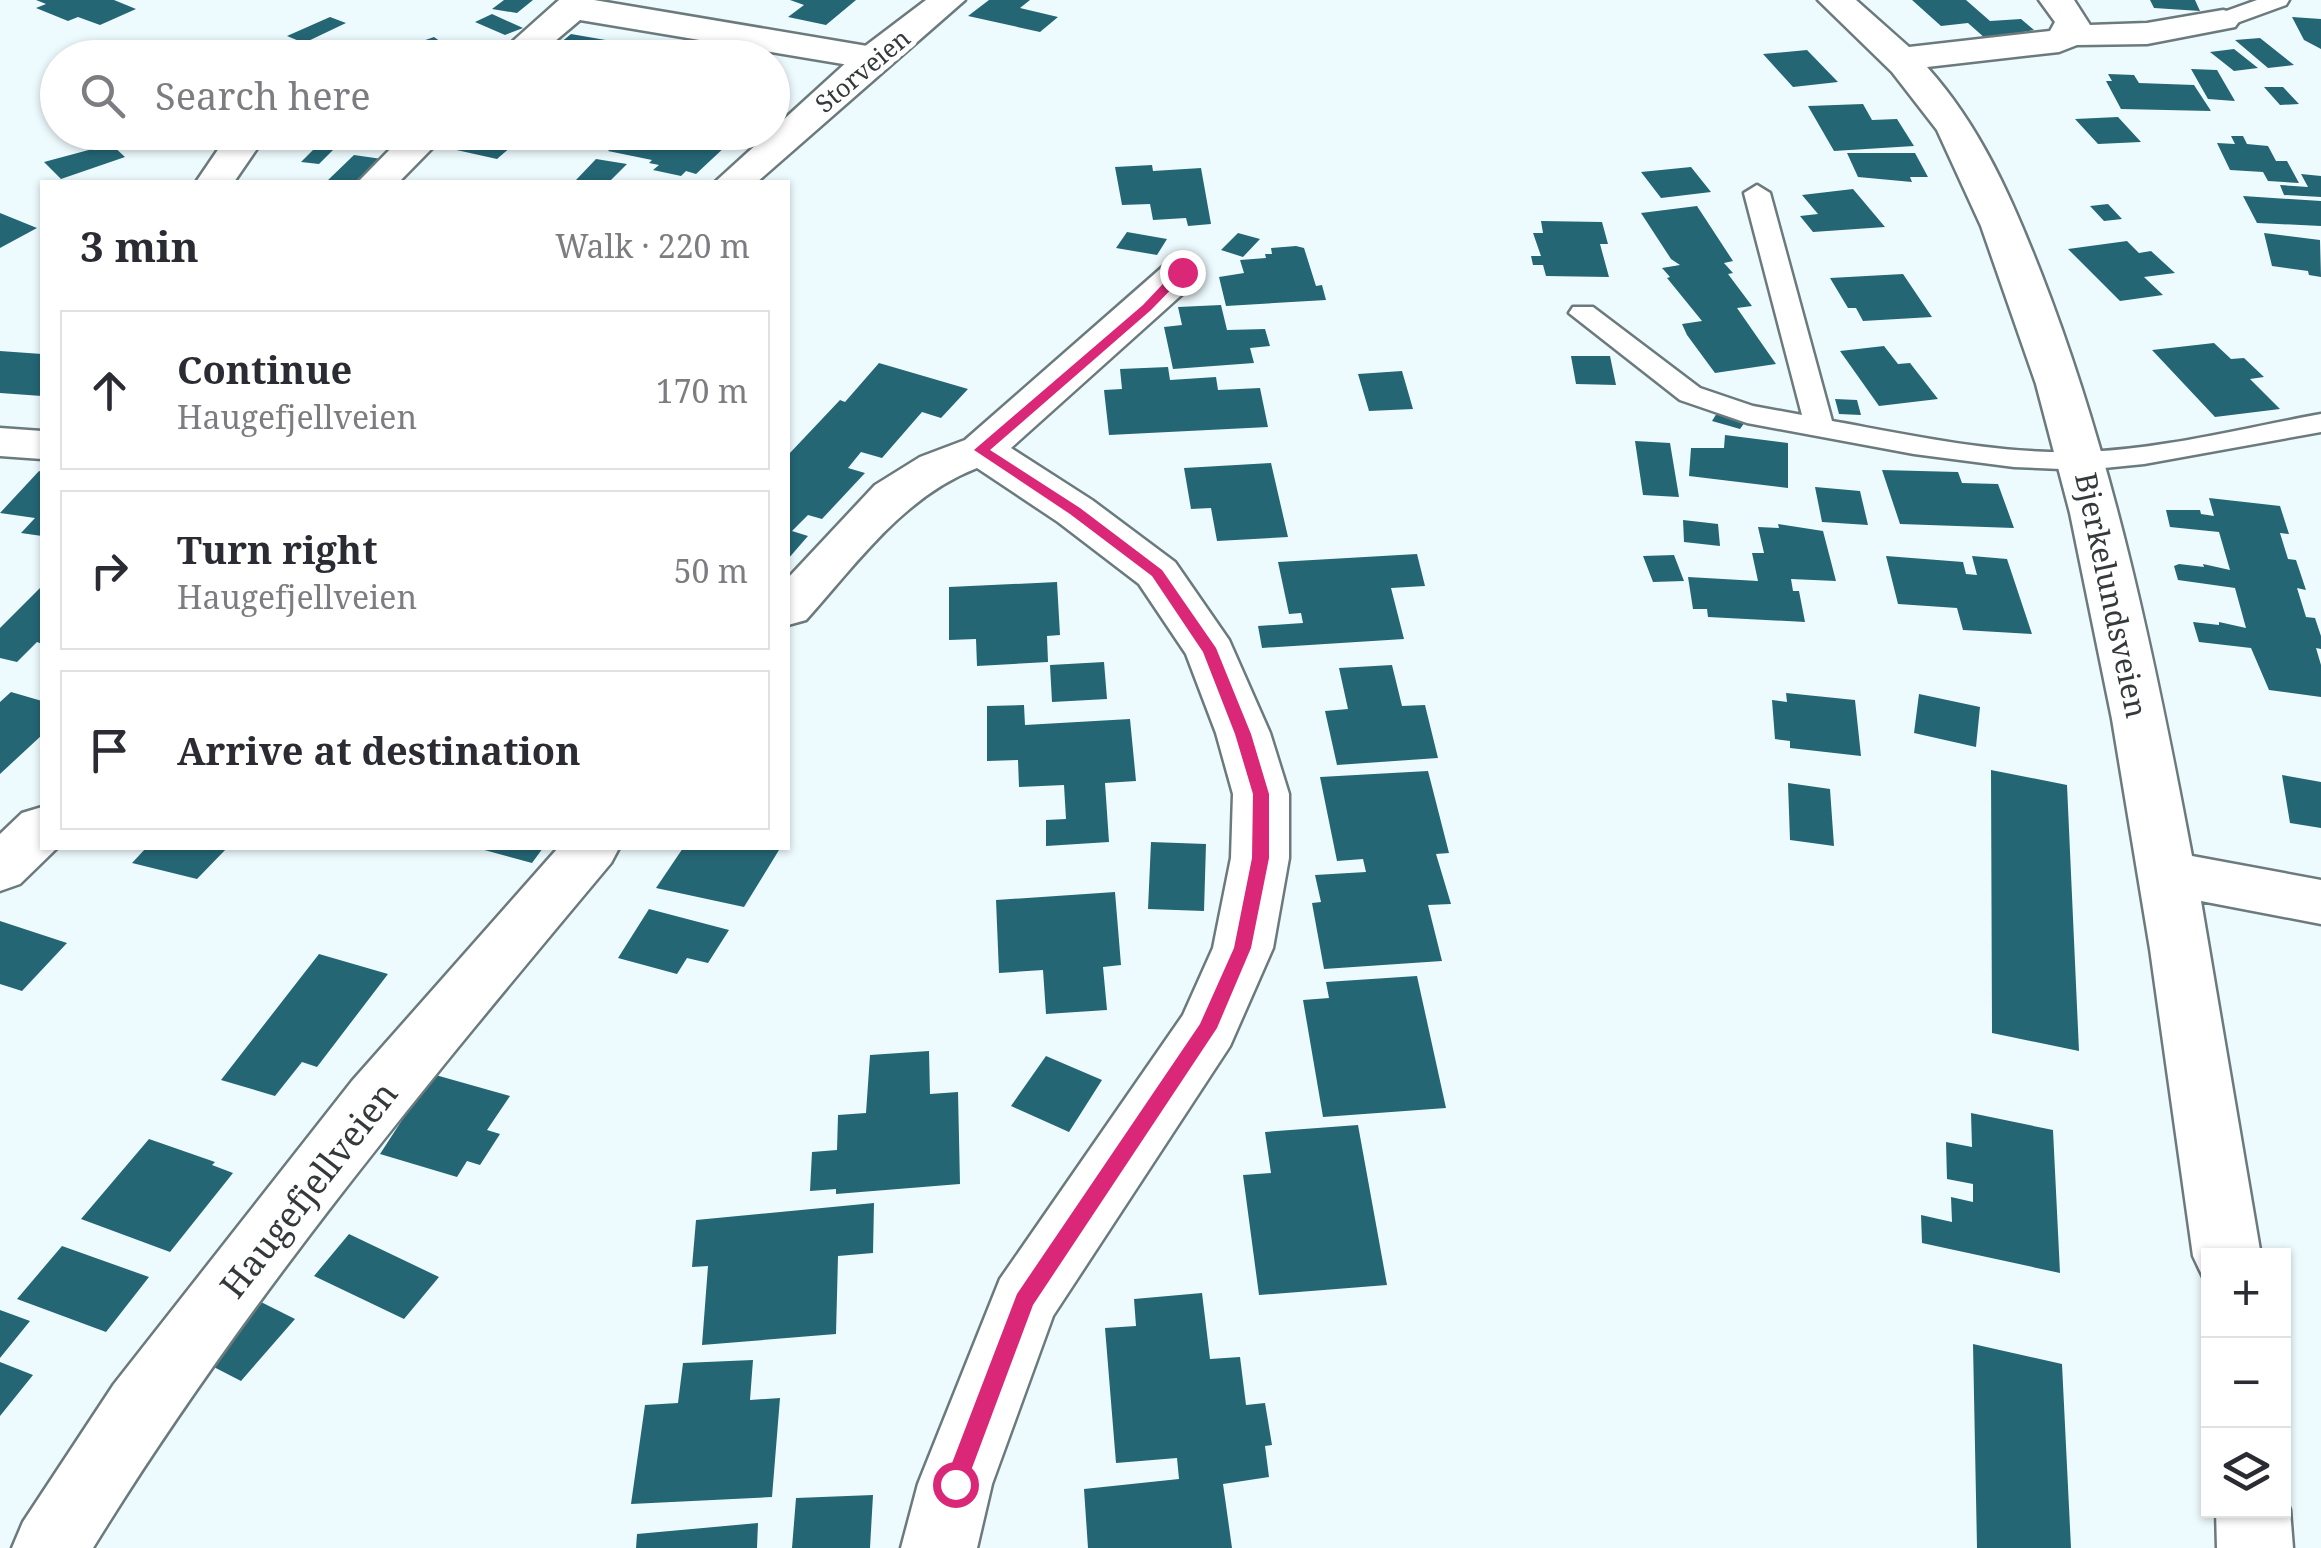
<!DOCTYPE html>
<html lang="en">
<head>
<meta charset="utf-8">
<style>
  :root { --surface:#fff; --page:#f7f7f7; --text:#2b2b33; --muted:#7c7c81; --line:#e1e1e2 }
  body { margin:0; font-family:"Noto Serif",serif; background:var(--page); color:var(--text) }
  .controls { position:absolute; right:30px; bottom:30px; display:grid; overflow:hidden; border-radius:0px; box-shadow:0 2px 8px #0004 }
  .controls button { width:90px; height:90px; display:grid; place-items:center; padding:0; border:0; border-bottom:2px solid var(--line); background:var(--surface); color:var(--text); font:50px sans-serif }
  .stop { position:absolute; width:30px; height:30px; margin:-22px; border:8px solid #db2777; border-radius:50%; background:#fff }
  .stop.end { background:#db2777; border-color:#fff; box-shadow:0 2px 10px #0008 }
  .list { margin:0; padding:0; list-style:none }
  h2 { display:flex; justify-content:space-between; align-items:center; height:130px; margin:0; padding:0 40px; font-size:42px }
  h2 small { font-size:32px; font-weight:400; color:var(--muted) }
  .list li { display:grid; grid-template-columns:65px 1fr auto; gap:30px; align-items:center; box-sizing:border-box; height:160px; margin:0 20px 20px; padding:0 20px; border:2px solid var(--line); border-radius:0px }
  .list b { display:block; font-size:38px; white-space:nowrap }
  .list p { margin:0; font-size:32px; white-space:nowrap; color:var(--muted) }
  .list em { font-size:32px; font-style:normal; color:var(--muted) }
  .icon { flex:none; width:55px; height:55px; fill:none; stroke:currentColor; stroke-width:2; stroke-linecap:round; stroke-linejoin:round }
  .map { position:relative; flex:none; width:2321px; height:1548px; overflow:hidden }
  .search { position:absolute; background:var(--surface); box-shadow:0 2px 8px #0004; left:40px; top:40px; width:750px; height:110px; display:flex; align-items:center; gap:25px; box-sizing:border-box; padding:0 35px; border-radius:55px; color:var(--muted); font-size:38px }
  .panel { position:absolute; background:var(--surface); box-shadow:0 2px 8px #0004; left:40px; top:180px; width:750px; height:670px; border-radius:0px }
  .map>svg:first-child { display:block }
  .building { fill:#256674 }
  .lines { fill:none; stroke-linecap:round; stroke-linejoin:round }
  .service-casing { stroke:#6b7a7d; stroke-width:5 }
  .minor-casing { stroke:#6b7a7d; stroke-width:5 }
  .primary-casing { stroke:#6b7a7d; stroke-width:5 }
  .service { fill:#fff; fill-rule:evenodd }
  .minor { fill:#fff; fill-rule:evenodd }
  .primary { fill:#fff; fill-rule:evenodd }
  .route { fill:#db2777 }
  .labels { text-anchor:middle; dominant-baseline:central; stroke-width:10; stroke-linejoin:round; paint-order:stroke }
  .far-street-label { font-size:25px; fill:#343a3b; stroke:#fff }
  .street-label { font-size:30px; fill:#343a3b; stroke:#fff }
  .near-street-label { font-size:35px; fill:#343a3b; stroke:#fff }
</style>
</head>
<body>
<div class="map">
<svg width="2321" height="1548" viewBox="0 0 2321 1548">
  <rect width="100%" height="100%" fill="#eefbfe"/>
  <path class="building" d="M36,0h78l22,9 -36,16 -22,-8 -10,4 -32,-13 10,-4z
    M504,0h29l-16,13 -25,-4z
    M790,0h66l-30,25 -38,-8 16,-12z
    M989,0h41l-10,8 38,9 -18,15 -72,-16z
    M1912,0h54l24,21 31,-2 13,11 -48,9 -18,-16 -27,3z
    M2150,0h45l5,11 -46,-3z
    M492,14l31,14 -18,7 -30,-13z
    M330,17l16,6 -42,20 -17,-7z
    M2292,17l29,2v30l-17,-9z
    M571,34l75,13 -12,11h-92z
    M434,37l17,12 -23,9h-24l-10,-7z
    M686,38l18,3 -19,16 -23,1z
    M2260,38l34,27 -26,3 -33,-28z
    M2234,49l24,19 -24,3 -24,-19z
    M1807,50l31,32 -45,5 -30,-33z
    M2191,69l26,1 18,31 -27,-2z
    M2108,74l26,1 5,8 55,2 17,26 -90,-2 -15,-28h6z
    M2264,87h19l16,17 -19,1z
    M1863,104l9,16 25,-1 17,27 -80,5 -26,-45z
    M2118,117l23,25 -43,2 -23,-25z
    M451,132h28l-6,5 40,8 -16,14 -63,-14z
    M621,132h66l-4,4 3,1 5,-4 28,5 -5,5 13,2 -31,29 -10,-3 -5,5 -28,-6 6,-5 -10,-2 3,-3 -44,-9 6,-6 -6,-1z
    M2231,136h12l4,8 21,2 8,15h11l12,22 -31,-2 -5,-9 -33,-2 -13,-27 18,1z
    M324,139l18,2 -23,23 -18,-2z
    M111,144l14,13 -64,22 -17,-17z
    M1847,153h68l13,24h-18l2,5 -54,-5z
    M354,155l35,5 -23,22h-40z
    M596,159l31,5 -18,18 -33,-2z
    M1152,165l1,6 48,-3 10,56 -23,2 -2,-8 -33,2 -3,-16 -28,1 -7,-38z
    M1691,167l20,25 -50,6 -20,-26z
    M2301,174l20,2v21l-37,-2 -4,-10 28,2z
    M1853,189l32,38 -72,5 -13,-16 18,-2 -16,-19z
    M2243,196l78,5v25l-64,-3z
    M2108,204l14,15 -18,2 -14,-15z
    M1697,206l36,55 -9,2 9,10 -5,1 24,32 -15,2 39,56 -61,9 -28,-38 -5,-11 20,-3 -35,-43 3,-1 -8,-9 18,-3 -9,-6 -30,-46z
    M0,213l37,15 -37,20z
    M1541,221l61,1 6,22h-8l9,33 -63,-1 -3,-11h-10l-2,-9h10l-8,-23h10z
    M1127,232l40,7 -10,16 -41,-7z
    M1238,233l22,6 -17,18 -22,-7z
    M2264,233l56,7 1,37 -12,-2 -1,-4 -36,-5z
    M2127,241l12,12 12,-2 24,22 -31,4 19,18 -43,6 -52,-52z
    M1296,246l8,2 12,38 6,-1 4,15 -100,6 -7,-29 25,-4 -4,-13 26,-2 -1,-4h7l-1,-6z
    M1903,274l29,43 -69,4 -7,-13h-8l-18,-30z
    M1221,305l6,25 38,-1 5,17 -20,2 4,15 -81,6 -9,-42 18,-2 -4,-18z
    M2214,343l17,16 13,-1 20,19 -14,2 30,30 -65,8 -63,-67z
    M1884,346l14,18 12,-1 28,36 -59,7 -39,-55z
    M0,351l42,3v42l-42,-3z
    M1571,356h39l6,29 -40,-1z
    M879,363l89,26 -27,29 -19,-6 -40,46 -21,-6 -13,16 17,5 -43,46 -14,-4 -16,16 16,5 -20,23v-104l52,-55 5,2z
    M1168,367l2,13 46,-3 2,13 42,-2 8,39 -159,8 -5,-45 18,-1 -2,-20z
    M1402,371l11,38 -44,2 -11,-37z
    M1835,399l22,1 4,15 -22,-1z
    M1717,413l28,9 -5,7 -28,-8z
    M1725,435l63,8v45l-99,-12 2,-28h33z
    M1635,441l35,2 9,54 -36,-2z
    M1271,463l17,74 -71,4 -6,-33 -20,1 -7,-41z
    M1882,470l76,2 4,11 36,1 16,44 -114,-4z
    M39,471l3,1v64l-21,-3 14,-15 -35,-5z
    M1815,487l45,4 8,34 -46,-3z
    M2209,498l71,8 9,28 -9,-1 8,26 8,1 10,30 -9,-2 9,29 9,1 6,18v13l-5,-1 5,17v32l-52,-7 -18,-42 -52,-6 -6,-20 26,3v-3l27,6 -11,-40 -57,-8 -4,-14 5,-2 25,3 -1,-3 27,6 -11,-38 -49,-5 -4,-17h34l1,4 13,2z
    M1683,520l35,4 2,22 -36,-4z
    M1778,524l45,7 13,50 -45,-2 2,12h6l6,31 -97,-5 -1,-8h-14l-5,-32 70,4 -6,-28h12l-6,-26 21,1z
    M1417,554l8,32 -34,2 13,51 -142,9 -4,-22 45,-3 -2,-10 -12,1 -11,-52z
    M1674,555l10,26 -31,1 -10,-26z
    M1886,556l77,6 3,12 11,1 -5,-19 35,3 25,75 -69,-4 -6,-22 -59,-4z
    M1057,582l3,53 -13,1 1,26 -71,4 -1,-27 -27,1v-53z
    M42,586v58l-5,-2 -20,20 -17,-4v-30z
    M1104,662l3,37 -55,3 -2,-37z
    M1392,665l10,41 23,-1 13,53 -101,7 -12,-54 23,-2 -9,-41z
    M11,692l31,9v34l-42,39v-72z
    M1786,693l69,7 6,56 -71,-8v-7l-15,-2 -3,-39 15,2z
    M1919,694l61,13 -4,40 -62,-14z
    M1024,705l1,20 105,-6 6,62 -31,2 4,59 -63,4v-26l20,-1 -2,-34 -45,2 -1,-27 -31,1v-55z
    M1991,770l76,15 12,266 -87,-18z
    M1428,771l21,82 -13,1 15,50 -23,1 14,56 -118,8 -12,-66 9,-1 -6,-27 51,-3 -3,-13 -26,2 -17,-84z
    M2282,775l39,7v46l-31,-5z
    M1788,783l42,6 4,57 -44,-6z
    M1151,842l55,2 -2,67 -56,-2z
    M146,848h81l-30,31 -65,-16z
    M477,848h66l-11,15z
    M683,848h85l11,2 -35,57 -88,-19z
    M1115,892l6,73 -18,2 4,43 -61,4 -3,-44 -44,3 -3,-73z
    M649,909l80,21 -21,33 -21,-5 -10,16 -59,-16z
    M0,921l67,22 -45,48 -22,-7z
    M319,954l69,20 -71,93 -15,-5 -27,34 -54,-16z
    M1417,976l29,132 -123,9 -20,-117 26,-2 -3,-16z
    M929,1051l1,43 28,-2 2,92 -124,10v-5l-26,2 2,-39 25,-2 1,-35 28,-2 4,-58z
    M1046,1056l56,24 -33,52 -58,-26z
    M432,1074l78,22 -23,34 13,4 -20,31 -13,-4 -10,16 -77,-23z
    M1971,1113l82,17 7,143 -138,-30 -1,-28 31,7 -1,-25 22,5v-18l-26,-5 -1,-37 26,5z
    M1358,1125l29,160 -128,10 -16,-120 28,-2 -6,-41z
    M149,1139l66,23 -3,3 21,8 -63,79 -89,-33z
    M874,1203l-1,50 -35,3 -2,78 -134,11 6,-79 -16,1 4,-47z
    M349,1234l90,43 -35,42 -90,-43z
    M62,1246l87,31 -43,55 -89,-33z
    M1202,1293l8,66 30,-2 6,48 19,-2 7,42 -7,1 4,31 -46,7 9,64h-144l-4,-59 95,-10 -2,-21 -61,5 -11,-135 31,-2 -2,-27z
    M261,1302l34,17 -54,62 -35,-18z
    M0,1310l30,11 -30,37z
    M1973,1344l89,20 9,184h-94z
    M753,1360l-3,40 30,-2 -8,99 -141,7 14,-99 33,-2 5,-40z
    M0,1362l33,13 -33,41z
    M873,1495l-3,53h-78l4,-50z
    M758,1523l-1,25h-121l1,-14z"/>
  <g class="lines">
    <g class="service-casing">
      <path id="service" d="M2257,0h32l-3,5 -55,20 -8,2 -11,-7 3,-5z
        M1757,185l13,8 62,228c83,15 169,34 253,31 79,-3 158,-24 236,-38v18l-177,32 -60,6 -70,-3 -100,-13 -167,-31 -67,-23 -111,-87 4,-6h20l107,81 53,18 49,9 -58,-222z"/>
    </g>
    <g class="minor-casing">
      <path id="minor" d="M559,0h35l279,47 13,3 5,8 -5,8 -13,3 -293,-49 -45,38h-41z
        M1818,0h38l53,47 141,-16 5,-9 -16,-22h35l16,25 57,-2 76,-13 12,3 5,7 -5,7 -88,17 -70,1 -18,7 -132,15c54,60 85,132 114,206 73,187 114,386 151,583l129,24v44l-120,-23 60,355h-53v23l-5,-2 -10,-21 -43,-307 -38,-230 -42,-206 -34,-129 -55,-158 -44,-96 -45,-58z
        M230,132l37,2 -33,48h-38z
        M407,132h41l-49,50h-41z
        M1182,260l15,3 6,9 -6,9 -186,167 81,52 83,62 54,78 41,93 19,61v64l-16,90 -43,98 -177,270 -61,168 -15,64h-76l17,-64 82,-205 183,-264 30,-67 18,-90 2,-64 -17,-61 -30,-79 -47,-70 -81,-62 -81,-54c-74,29 -119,94 -171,152l-18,5v-47l87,-93 45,-28 45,-17 202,-177z
        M0,428l42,3v28l-42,-3z
        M558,848h61l-8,15c-184,220 -368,441 -518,685h-81l11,-26 91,-138 238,-303z
        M2284,1494l6,16 3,38h-76l-1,-38h68z"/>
    </g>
    <g class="primary-casing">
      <path id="primary" d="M926,0h39l-208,182h-42l145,-132z
        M42,807v41h15l-37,36 -20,7v-57l22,-21z"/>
    </g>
    <use href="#service" class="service"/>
    <use href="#minor" class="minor"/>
    <use href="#primary" class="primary"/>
  </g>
  <path class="route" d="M1177,269l11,3 -37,38 -161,140 90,58 82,62 54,78 35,86 18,60v64l-18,90 -34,80 -184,277 -67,179 -4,8 -7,3 -8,-3 -3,-8 73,-190 183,-270 34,-76 18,-90 1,-64 -18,-60 -32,-82 -51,-76 -82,-62 -96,-64 169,-145z"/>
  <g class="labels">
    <g class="far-street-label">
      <text transform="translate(862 70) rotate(-40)">Storveien</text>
    </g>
    <g class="street-label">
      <text transform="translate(2112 595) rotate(78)">Bjerkelundsveien</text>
    </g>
    <g class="near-street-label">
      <text transform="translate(308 1189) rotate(-52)">Haugefjellveien</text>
    </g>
  </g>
</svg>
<div class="controls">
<button>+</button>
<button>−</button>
<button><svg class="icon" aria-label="layers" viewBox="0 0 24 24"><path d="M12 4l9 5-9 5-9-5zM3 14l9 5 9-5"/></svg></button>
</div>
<div class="stop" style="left:955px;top:1484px"></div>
<div class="stop end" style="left:1182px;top:272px"></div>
<div class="search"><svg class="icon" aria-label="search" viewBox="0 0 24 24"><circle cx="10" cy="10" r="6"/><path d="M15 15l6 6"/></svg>Search here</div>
<section class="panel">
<h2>3 min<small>Walk · 220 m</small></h2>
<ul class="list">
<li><svg class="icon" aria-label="ahead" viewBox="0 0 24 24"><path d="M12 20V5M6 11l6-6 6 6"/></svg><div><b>Continue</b><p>Haugefjellveien</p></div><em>170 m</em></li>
<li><svg class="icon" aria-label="right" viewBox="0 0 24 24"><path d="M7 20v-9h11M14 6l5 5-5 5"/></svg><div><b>Turn right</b><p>Haugefjellveien</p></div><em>50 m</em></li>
<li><svg class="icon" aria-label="arrive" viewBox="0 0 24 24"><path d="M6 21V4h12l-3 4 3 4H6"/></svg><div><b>Arrive at destination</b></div></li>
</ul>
</section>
</div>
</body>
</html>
